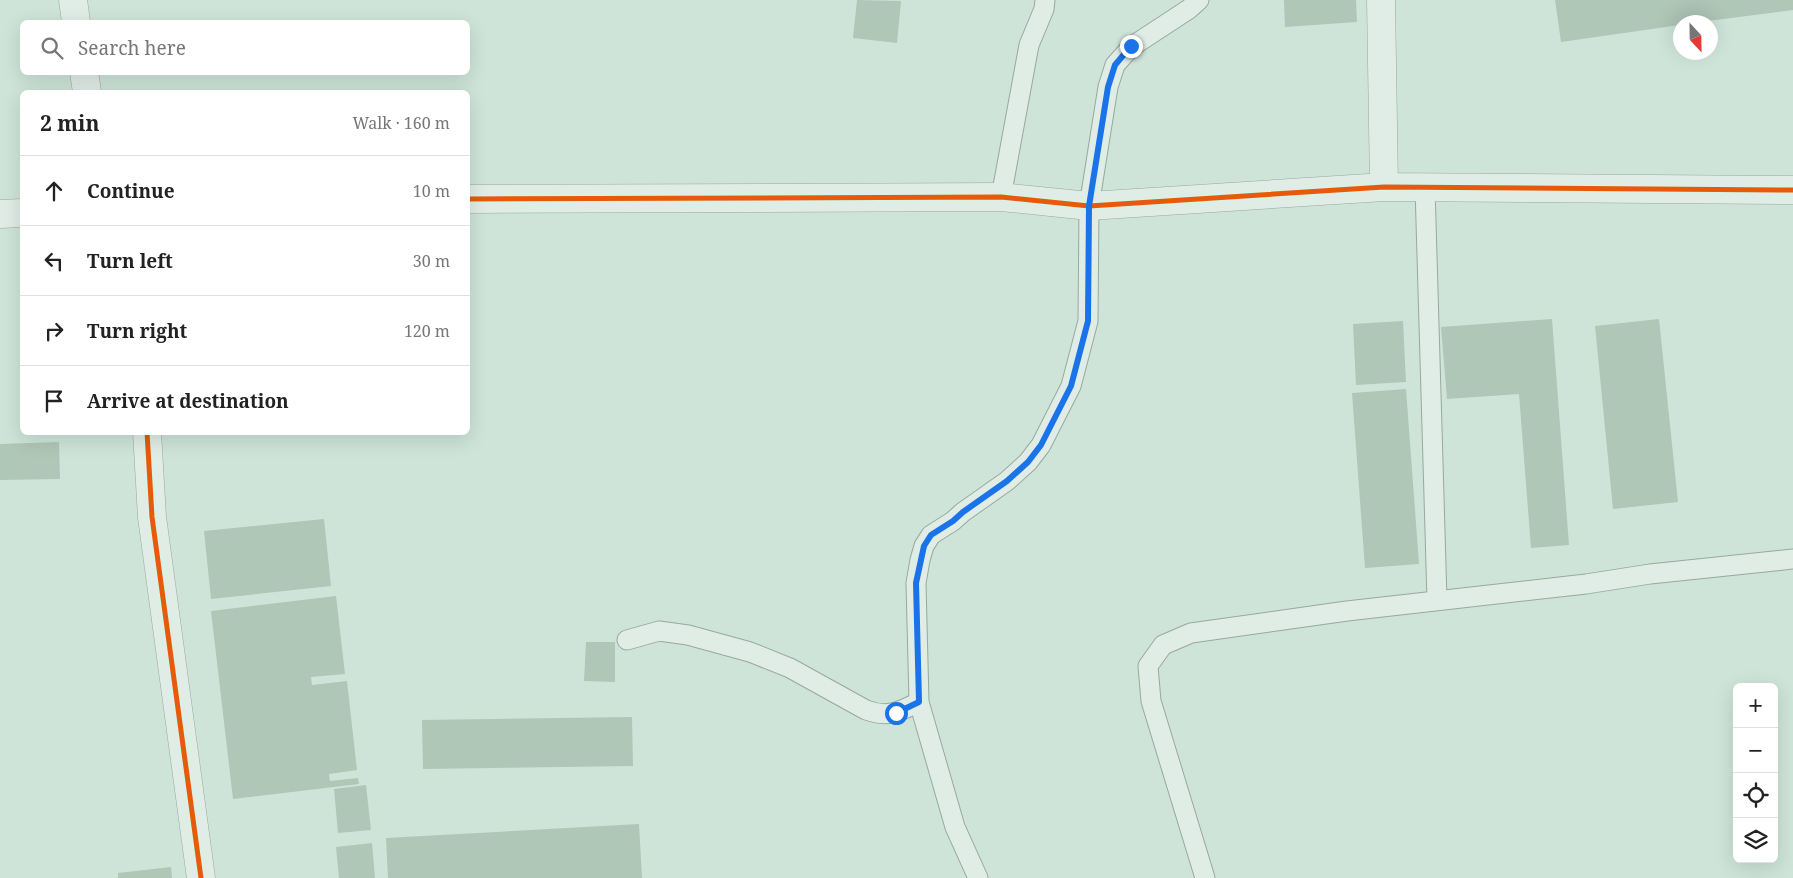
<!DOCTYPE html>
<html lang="en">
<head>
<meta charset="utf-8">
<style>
  :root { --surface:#fff; --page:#f2f2f2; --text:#222; --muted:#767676; --line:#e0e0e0 }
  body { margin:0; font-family:"Noto Serif",serif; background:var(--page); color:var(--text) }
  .controls { position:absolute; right:15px; bottom:15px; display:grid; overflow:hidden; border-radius:8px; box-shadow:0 5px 20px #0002 }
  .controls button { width:45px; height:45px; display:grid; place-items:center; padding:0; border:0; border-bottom:1px solid var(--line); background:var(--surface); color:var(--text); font:25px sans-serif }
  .compass { position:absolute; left:1673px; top:15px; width:45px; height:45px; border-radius:50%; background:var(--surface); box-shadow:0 5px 20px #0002; rotate:158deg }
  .stop { position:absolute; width:15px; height:15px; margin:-11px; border:4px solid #1a73e8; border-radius:50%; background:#fff }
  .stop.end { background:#1a73e8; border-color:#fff; box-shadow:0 1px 5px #0008 }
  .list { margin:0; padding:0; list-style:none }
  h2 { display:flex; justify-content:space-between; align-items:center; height:65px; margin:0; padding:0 20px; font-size:21px }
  h2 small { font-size:16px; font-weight:400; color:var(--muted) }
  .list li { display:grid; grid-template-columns:32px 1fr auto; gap:15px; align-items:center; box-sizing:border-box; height:70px; padding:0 20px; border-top:1px solid var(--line) }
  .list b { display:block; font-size:19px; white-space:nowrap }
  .list em { font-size:16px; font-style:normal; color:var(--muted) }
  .icon { flex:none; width:28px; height:28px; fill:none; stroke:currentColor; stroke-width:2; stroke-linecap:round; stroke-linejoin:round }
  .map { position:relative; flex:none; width:1793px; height:878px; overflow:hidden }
  .search { position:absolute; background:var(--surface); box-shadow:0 5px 20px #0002; left:20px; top:20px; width:450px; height:55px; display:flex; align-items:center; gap:12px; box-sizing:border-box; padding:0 18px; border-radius:8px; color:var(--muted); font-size:19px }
  .panel { position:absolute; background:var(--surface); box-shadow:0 5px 20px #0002; left:20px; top:90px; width:450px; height:345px; border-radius:8px }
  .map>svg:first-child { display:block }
  .building { fill:#afc7b6 }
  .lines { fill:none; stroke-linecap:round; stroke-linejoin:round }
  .service-casing { stroke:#98a99e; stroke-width:21 }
  .minor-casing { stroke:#98a99e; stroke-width:29 }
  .service { stroke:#e0ece6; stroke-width:19 }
  .minor { stroke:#e0ece6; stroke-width:28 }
  .cycleway-casing { stroke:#d5f4e3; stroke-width:8 }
  .cycleway { stroke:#e8590c; stroke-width:5 }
  .route { stroke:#1a73e8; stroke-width:6 }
</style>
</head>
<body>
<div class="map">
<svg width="1793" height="878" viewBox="0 0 1793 878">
  <rect width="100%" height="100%" fill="#cee4d8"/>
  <path class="building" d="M857,0l44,1 -4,42 -44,-5z
    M1284,0h72l1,22 -72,5z
    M1555,0h238v10l-93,12h-20v3l-119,17z
    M1552,319l17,226 -38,3 -12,-154 -72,5 -6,-72z
    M1659,319l19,183 -65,7 -18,-183z
    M1403,321l3,61 -50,3 -3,-61z
    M1406,389l13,175 -54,4 -13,-175z
    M59,442l1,37 -60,1v-36z
    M324,519l7,67 -120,13 -7,-68z
    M336,596l9,78 -34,3 1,8 35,-4 10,89 -28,4 1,7 28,-3 1,6 -126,15 -22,-188z
    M586,642h29v40l-31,-1z
    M632,717l1,49 -210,3 -1,-49z
    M366,785l5,45 -33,3 -4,-44z
    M639,824l3,54h-254l-2,-40z
    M372,843l3,35h-36l-3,-31z
    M171,867l1,11h-54v-5z"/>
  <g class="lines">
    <g class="service-casing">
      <path id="service" d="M1425,187l12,413
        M1001,197l28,-152 15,-36 1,-9
        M627,640l32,-9 29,4 62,17 40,16 76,42c22,8 33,2 53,-8
        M978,878l-23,-51 -36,-125 -3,-119 4,-23 4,-14 7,-11 22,-14 10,-9 44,-31 21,-19 13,-17 30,-59 17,-65 1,-115 19,-119 7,-22 16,-18 58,-38 10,-9
        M1205,878l-54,-177 -3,-35 15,-21 28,-12 156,-22 239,-27 64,-10 143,-15"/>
    </g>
    <g class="minor-casing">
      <path id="minor" d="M73,0l3,22
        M1381,0l3,187
        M84,72l3,20
        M468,199l533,-2 88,9 295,-19 409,3
        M0,214l22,-1
        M147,432l5,85 49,361"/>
    </g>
    <use href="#service" class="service"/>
    <use href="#minor" class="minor"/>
    <g class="cycleway-casing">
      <path id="cycleway" d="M468,199l533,-2 88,9 295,-19 409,3
        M147,432l5,85 49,361"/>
    </g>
    <use href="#cycleway" class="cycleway"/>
  </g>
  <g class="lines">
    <path class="route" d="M896,713l23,-11 -3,-119 8,-37 7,-11 22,-14 10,-9 44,-31 21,-19 13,-17 30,-59 17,-65 1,-115 19,-119 7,-22 16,-19"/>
  </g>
</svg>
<div class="controls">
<button>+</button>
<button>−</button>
<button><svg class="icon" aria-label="locate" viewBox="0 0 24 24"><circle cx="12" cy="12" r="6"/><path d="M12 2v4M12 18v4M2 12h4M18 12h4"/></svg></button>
<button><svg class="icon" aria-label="layers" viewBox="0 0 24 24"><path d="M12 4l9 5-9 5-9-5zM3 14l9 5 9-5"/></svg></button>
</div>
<svg class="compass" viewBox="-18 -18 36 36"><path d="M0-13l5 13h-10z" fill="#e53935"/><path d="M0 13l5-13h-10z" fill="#767676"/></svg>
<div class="stop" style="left:896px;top:713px"></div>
<div class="stop end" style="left:1131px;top:46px"></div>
<div class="search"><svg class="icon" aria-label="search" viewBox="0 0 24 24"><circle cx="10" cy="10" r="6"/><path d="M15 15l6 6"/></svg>Search here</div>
<section class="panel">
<h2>2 min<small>Walk · 160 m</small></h2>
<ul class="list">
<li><svg class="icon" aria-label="ahead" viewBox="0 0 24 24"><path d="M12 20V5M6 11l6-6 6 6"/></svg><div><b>Continue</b></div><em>10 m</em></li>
<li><svg class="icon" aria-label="left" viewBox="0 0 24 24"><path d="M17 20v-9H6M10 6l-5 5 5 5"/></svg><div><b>Turn left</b></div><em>30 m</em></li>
<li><svg class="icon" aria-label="right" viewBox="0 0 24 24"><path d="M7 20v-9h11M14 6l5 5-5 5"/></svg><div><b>Turn right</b></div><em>120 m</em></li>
<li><svg class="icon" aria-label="arrive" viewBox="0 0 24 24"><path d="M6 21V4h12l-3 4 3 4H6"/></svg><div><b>Arrive at destination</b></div></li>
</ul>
</section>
</div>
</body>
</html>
